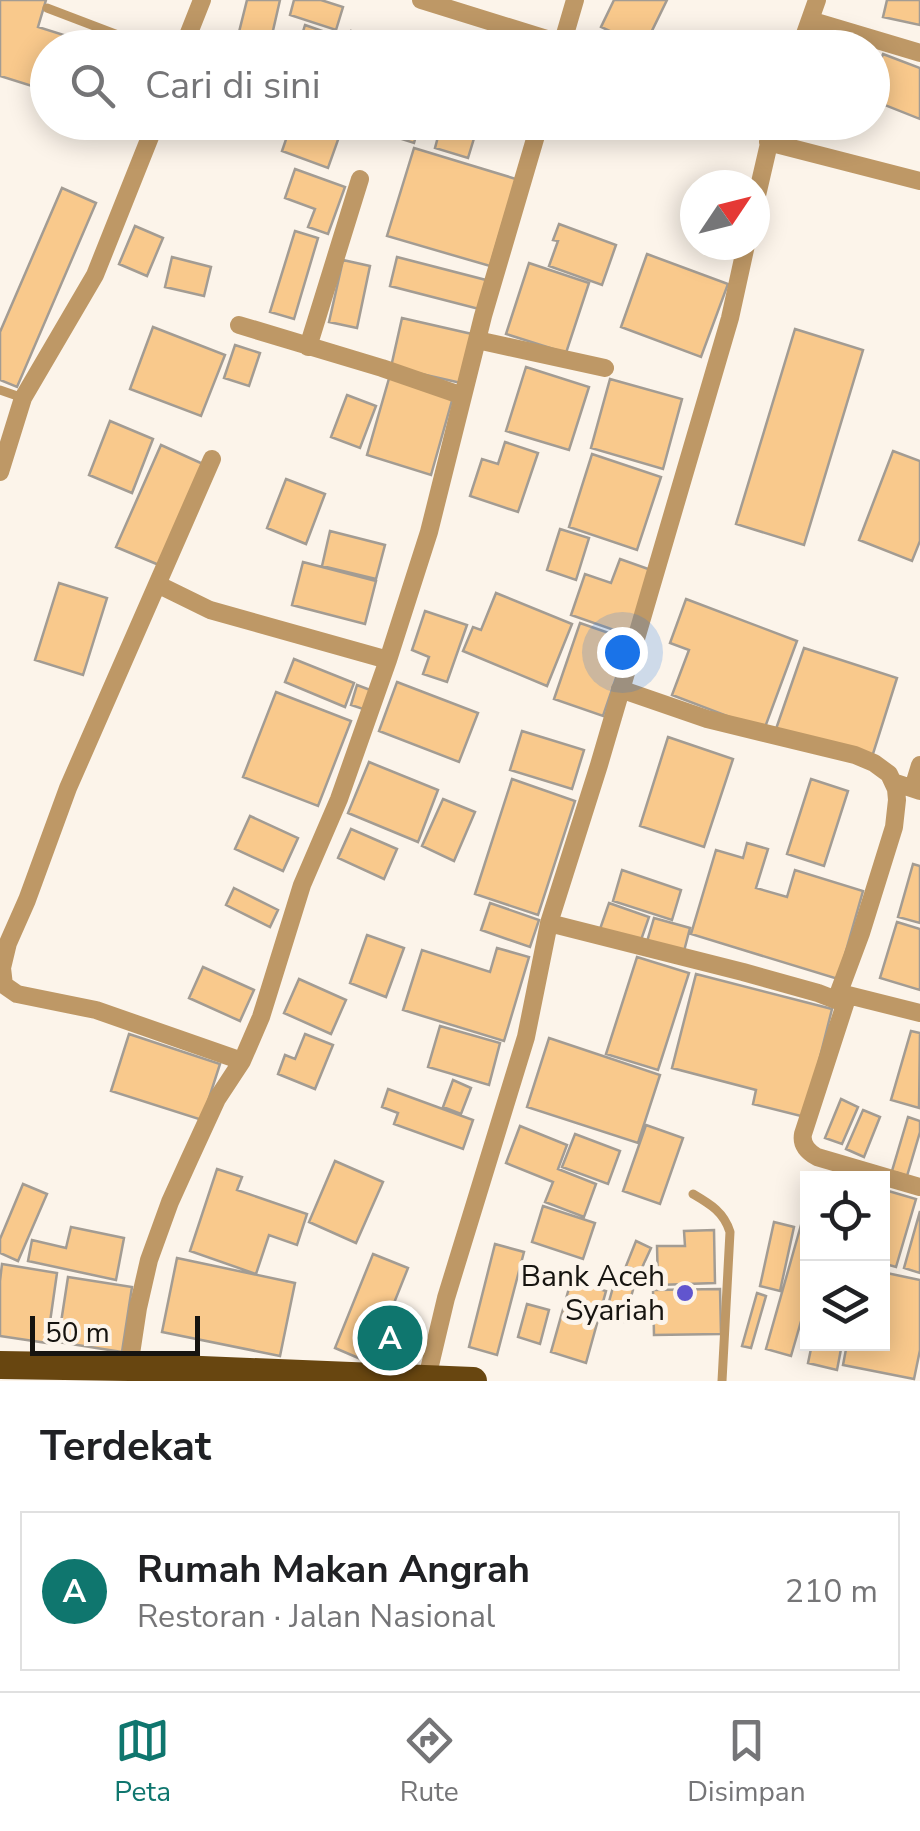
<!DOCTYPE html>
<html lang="id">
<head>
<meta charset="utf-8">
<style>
  :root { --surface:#fff; --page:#f6f6f6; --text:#202124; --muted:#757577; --line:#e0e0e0; --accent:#0f766e }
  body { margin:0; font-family:"Nunito Sans",sans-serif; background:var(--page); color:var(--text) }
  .controls { position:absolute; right:30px; bottom:30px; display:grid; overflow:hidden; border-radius:0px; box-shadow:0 5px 25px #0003 }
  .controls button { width:90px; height:90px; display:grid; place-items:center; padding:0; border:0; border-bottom:2px solid var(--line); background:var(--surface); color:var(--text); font:50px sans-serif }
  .compass { position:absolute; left:680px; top:170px; width:90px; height:90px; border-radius:50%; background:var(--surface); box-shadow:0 5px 25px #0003; rotate:55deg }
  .scale { position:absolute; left:30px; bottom:25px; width:170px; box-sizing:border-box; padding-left:10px; border:5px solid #161410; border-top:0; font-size:28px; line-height:35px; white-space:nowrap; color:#161410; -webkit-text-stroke:8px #fcf4ea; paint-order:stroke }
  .you { position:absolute; left:622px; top:652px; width:35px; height:35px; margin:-25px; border:8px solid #fff; border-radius:50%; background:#1a73e8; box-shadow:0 0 0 15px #1a73e833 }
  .badge { display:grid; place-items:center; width:65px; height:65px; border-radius:50%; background:var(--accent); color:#fff; font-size:32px; font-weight:700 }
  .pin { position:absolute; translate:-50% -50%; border:5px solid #fff; box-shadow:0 2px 10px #0006 }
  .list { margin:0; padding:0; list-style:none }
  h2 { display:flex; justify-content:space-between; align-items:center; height:130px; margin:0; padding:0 40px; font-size:42px }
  h2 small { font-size:32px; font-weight:400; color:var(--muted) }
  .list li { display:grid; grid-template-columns:65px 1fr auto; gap:30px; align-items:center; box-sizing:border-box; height:160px; margin:0 20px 20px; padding:0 20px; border:2px solid var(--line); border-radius:0px }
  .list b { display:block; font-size:38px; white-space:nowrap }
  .list p { margin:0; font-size:32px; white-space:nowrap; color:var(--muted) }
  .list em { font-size:32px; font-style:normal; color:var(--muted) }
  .icon { flex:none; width:55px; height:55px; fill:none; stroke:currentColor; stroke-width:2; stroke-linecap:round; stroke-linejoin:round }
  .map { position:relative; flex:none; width:920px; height:1381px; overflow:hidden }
  .search { position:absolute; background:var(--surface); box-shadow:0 5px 25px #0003; left:30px; right:30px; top:30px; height:110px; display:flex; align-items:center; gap:25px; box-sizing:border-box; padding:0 35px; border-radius:55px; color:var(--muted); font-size:38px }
  .sheet { height:310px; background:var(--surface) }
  nav { display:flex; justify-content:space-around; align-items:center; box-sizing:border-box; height:140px; border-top:2px solid var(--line); background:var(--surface); font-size:28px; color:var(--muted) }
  nav a { display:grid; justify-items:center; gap:5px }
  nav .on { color:var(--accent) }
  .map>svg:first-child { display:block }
  .building { fill:#f9c98c; stroke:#a39c93; stroke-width:2.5 }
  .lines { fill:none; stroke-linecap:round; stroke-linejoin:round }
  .service { stroke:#be9866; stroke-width:9 }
  .minor { stroke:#be9866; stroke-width:18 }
  .trunk { stroke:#684610; stroke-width:28 }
  .poi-dot { fill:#6155ce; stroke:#fcf4ea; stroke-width:4 }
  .labels { text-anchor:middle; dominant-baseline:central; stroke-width:10; stroke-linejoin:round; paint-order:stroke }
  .poi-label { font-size:30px; fill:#161410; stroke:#fcf4ea; text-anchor:end }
</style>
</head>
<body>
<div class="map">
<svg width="920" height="1381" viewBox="0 0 920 1381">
  <rect width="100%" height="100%" fill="#fcf4ea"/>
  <path class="building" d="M0,0h46l-8,27 67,21h-57v43l-48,-15z
    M247,0h33l-11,48h-34z
    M294,0h27l22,7 -7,23 -46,-15z
    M614,0h53l-23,47 -43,-20z
    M887,0h33v25l-37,-8z
    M305,25l29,10 -4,13h-32z
    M351,31l52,17h-56z
    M883,54l37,14v51l-48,-19v-18z
    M292,122l52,1 -16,45 -46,-17z
    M349,122h71l-6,21z
    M442,122h37l-11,36 -33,-10z
    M414,148l102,31 -26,87 -103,-30z
    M295,169l50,18 -17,47 -20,-7 7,-18 -30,-11z
    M62,188l34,15 -79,184 -17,-7v-48z
    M559,224l57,21 -14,40 -53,-19 9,-25 -5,-1z
    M135,226l28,12 -16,38 -28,-12z
    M295,231l23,7 -24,81 -24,-7z
    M647,254l81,30 -27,73 -80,-30z
    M172,257l39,10 -7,29 -39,-9z
    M397,257l89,23 -7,29 -89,-23z
    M343,260l27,6 -13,62 -28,-6z
    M529,263l60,20 -23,70 -60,-19z
    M402,318l70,16 -11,49 -70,-16z
    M153,327l72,28 -24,61 -71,-27z
    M795,329l68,21 -59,195 -68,-21z
    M235,345l25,8 -11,33 -25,-8z
    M526,367l63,20 -20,63 -63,-19z
    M390,375l63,22 -22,78 -64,-20z
    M610,379l72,20 -19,70 -72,-21z
    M347,395l29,11 -16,42 -29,-11z
    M110,421l43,18 -21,54 -43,-18z
    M505,442l33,11 -20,59 -48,-16 12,-37 16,5z
    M161,445l42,19 -44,101 -43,-18z
    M893,451l27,10v80l-8,20 -53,-21z
    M592,454l69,23 -24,73 -68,-23z
    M286,479l39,15 -19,50 -39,-16z
    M560,529l29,9 -13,42 -29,-10z
    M330,531l55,14 -9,34 -54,-13z
    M620,559l34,12 -23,65 -60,-21 14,-41 26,9z
    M303,562l73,19 -11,43 -73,-19z
    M59,583l48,15 -24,77 -48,-15z
    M496,593l76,31 -25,62 -84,-35 10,-24 8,3z
    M686,599l111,42 -33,89 -92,-35 17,-45 -19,-7z
    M425,611l42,14 -20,57 -24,-8 6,-17 -17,-7z
    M580,623l49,17 -26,76 -49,-17z
    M804,648l93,30 -25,79 -96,-28z
    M294,659l60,24 -9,24 -60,-25z
    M397,682l81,31 -19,49 -80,-31z
    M357,685l16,6 -7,19 -15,-5z
    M276,692l75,29 -33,85 -75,-29z
    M522,731l62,19 -12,39 -62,-19z
    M668,737l65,22 -29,88 -64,-21z
    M369,762l69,28 -20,52 -70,-29z
    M512,779l63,22 -37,114 -63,-21z
    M811,779l37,12 -24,75 -37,-12z
    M443,799l32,13 -21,49 -32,-15z
    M250,816l48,22 -15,33 -48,-22z
    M351,829l46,20 -13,30 -46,-21z
    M747,843l21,6 -12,39 31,9 8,-27 68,21 -25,88 -147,-45 25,-84 27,8z
    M913,864l7,2v57l-22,-6z
    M622,870l59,20 -9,30 -59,-19z
    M234,888l44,22 -8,17 -44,-22z
    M490,903l49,17 -9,27 -49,-17z
    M609,903l40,14 -9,26 -40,-14z
    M654,918l36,10 -7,27 -37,-10z
    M897,922l23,7v61l-40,-12z
    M367,935l37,13 -18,49 -36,-14z
    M497,948l32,9 -25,84 -101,-31 19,-60 68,22z
    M637,957l52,16 -31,97 -52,-16z
    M203,967l51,23 -14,31 -51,-23z
    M696,974l136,35 -27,108 -52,-13 3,-14 -84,-22z
    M299,979l47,21 -15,34 -47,-21z
    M440,1026l60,17 -11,42 -61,-18z
    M911,1031l9,2 -1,75 -28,-8z
    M129,1034l91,30 -18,56 -91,-29z
    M305,1034l28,11 -18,44 -37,-15 7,-19 10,4z
    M549,1038l111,37 -22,68 -111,-36z
    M453,1080l18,8 -10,26 -18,-7z
    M388,1089l85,31 -10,29 -69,-25 4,-11 -16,-6z
    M841,1099l17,8 -16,37 -17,-6z
    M863,1110l17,7 -16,40 -18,-8z
    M908,1117l12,4v11l-13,44 -15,-5z
    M646,1125l37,13 -23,66 -37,-13z
    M520,1126l47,19 -9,24 38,15 -12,33 -39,-15 8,-20 -47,-19z
    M575,1134l45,17 -12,33 -46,-17z
    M335,1161l48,21 -27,61 -47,-21z
    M217,1169l25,8 -5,13 70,24 -10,31 -28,-10 -13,39 -66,-23z
    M23,1184l24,10 -29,67 -18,-8v-14z
    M885,1190l31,9 -20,68 -14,-4v-63z
    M543,1206l52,17 -12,36 -51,-17z
    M920,1211v62l-16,-5z
    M774,1222l20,5 -14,64 -20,-5z
    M801,1225l7,2v70l-17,59 -25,-7z
    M71,1227l53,11 -8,42 -88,-19 4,-21 34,8z
    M714,1230l1,53 -57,2 -1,-39h28l-1,-15z
    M636,1241l15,7 -11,24 -14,-6z
    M495,1244l29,8 -27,103 -28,-8z
    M373,1254l35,14 -38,95 -35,-15z
    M177,1258l118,25 -15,73 -118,-24z
    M2,1264l55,9 -10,70 -47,-7v-55z
    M882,1272l38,8v70l-6,29 -71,-14 4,-21h35z
    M617,1273l19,6 -12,43 -19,-6z
    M68,1277l64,10 -10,65 -64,-10z
    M571,1281l35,10 -20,72 -35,-11z
    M720,1289l1,45 -67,1 -1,-45z
    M757,1293l9,3 -15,52 -9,-2z
    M527,1304l22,6 -9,34 -22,-7z
    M812,1344h30l-5,26 -29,-7z"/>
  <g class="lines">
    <path class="service" d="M47,8l105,40
      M0,390l23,8
      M693,1194c17,10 31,18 37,38l-8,149"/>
    <path class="minor" d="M421,0l155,48
      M810,20l110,33
      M183,48l19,-48
      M561,48l14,-48
      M800,48l17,-48
      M768,142l152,39
      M755,204l19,-82
      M239,325l143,43 81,28
      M477,340l128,28
      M308,347l52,-168
      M212,459l-144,329 -41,112 -19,43 -6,25 2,17 13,9 79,16 146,51
      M0,472l23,-74 72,-123 61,-153
      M159,585l51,25 178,50
      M620,689l87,30 148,36 19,8 15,11 7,15 1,11 -3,27 -33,106 -25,67
      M893,782l27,9
      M913,788l7,-23
      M549,923l194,49 75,21 18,7 12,-5 72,18
      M848,995l-45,139c-2,11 5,18 14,23l103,30
      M129,1367l9,-59 11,-48 21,-58 19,-42 28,-61 25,-38 19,-44 41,-132 37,-86 49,-139 41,-128 54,-216 57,-194
      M427,1378l19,-80 80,-261 23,-114 50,-158 131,-447 16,-73"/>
    <path class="trunk" d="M0,1365l129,2 344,14"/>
  </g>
  <circle class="poi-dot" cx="685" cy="1293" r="10"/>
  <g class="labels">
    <g class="poi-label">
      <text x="665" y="1276">Bank Aceh<tspan x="665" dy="34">Syariah</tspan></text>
    </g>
  </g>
</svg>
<div class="controls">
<button><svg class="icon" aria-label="locate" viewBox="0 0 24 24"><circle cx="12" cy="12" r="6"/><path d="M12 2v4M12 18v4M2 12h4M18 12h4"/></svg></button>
<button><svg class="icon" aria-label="layers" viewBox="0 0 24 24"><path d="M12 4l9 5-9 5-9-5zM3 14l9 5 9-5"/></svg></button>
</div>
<svg class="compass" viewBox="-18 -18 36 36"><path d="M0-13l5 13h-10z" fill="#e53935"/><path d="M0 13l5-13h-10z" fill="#757577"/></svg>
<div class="scale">50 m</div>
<div class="you"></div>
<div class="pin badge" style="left:390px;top:1338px">A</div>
<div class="search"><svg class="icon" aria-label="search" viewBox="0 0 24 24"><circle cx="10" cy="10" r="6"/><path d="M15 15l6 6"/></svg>Cari di sini</div>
</div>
<section class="sheet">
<h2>Terdekat<small></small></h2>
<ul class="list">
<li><span class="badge">A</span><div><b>Rumah Makan Angrah</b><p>Restoran · Jalan Nasional</p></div><em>210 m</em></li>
</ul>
</section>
<nav>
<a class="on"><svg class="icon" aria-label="map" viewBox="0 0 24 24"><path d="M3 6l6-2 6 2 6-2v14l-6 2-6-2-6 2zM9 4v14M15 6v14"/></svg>Peta</a>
<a><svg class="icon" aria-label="directions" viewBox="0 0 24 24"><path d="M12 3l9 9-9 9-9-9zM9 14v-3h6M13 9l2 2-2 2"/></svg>Rute</a>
<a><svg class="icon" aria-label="saved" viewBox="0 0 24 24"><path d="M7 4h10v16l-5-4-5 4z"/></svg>Disimpan</a>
</nav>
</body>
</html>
